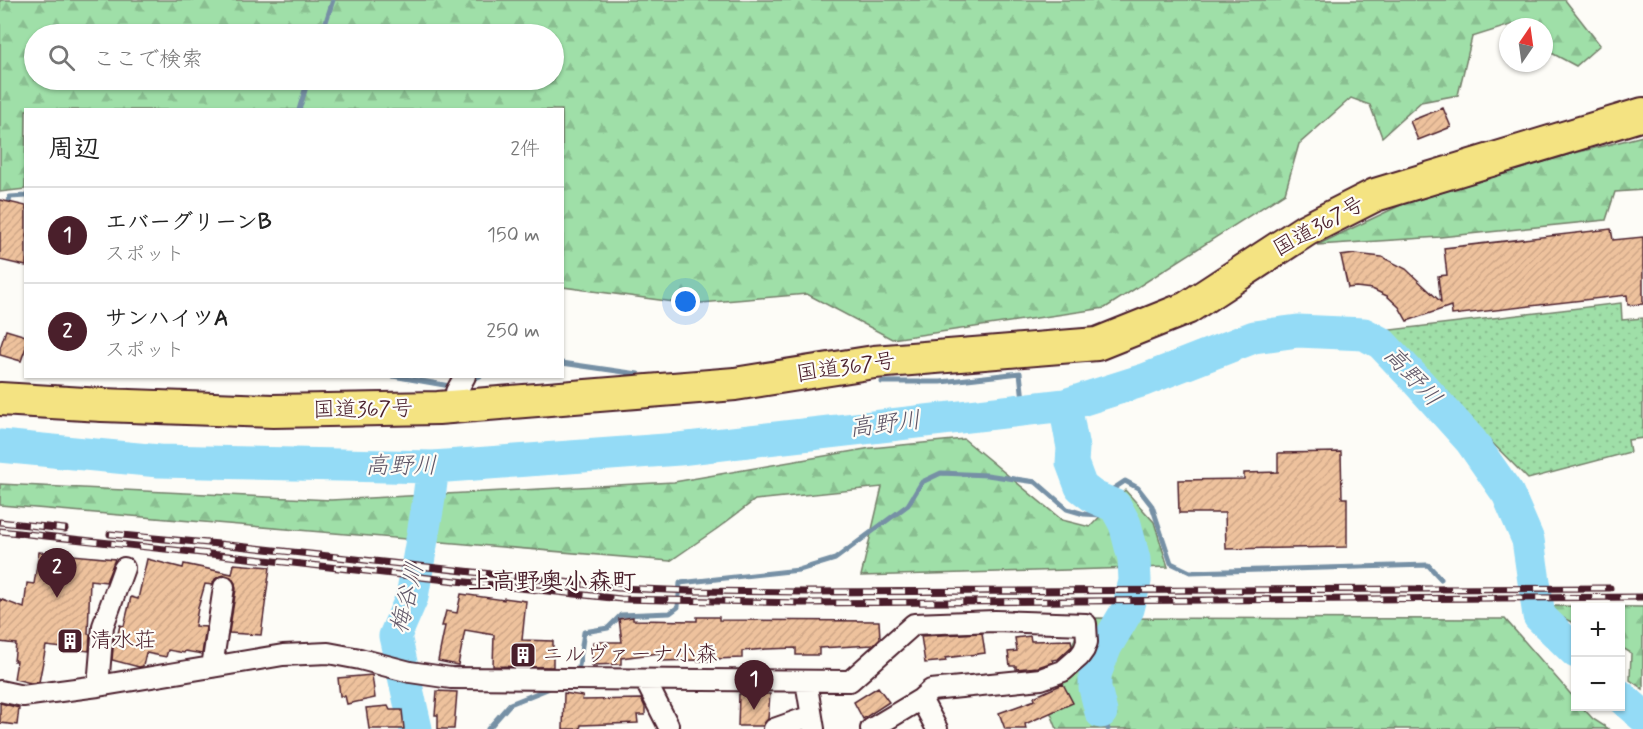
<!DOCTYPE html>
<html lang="ja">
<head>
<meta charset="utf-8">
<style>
  :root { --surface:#fff; --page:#f2f2f2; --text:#222; --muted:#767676; --line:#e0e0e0; --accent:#4a1f2b }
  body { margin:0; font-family:Mynerve,"Klee One",sans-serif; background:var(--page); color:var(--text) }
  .controls { position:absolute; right:18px; bottom:18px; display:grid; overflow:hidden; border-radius:0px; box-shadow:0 2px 4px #0004 }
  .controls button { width:54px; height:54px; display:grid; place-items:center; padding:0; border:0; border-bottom:2px solid var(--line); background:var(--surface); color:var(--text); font:30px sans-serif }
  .compass { position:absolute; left:1499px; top:18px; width:54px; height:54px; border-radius:50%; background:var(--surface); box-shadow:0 2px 4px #0004; rotate:13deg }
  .you { position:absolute; left:686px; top:302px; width:21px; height:21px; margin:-15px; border:4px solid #fff; border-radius:50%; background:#1a73e8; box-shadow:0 0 0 9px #1a73e833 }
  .badge { display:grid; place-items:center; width:39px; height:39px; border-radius:50%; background:var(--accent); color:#fff; font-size:20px; font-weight:700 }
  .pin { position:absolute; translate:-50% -50px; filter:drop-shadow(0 2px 3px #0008) }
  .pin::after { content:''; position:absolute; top:32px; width:21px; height:18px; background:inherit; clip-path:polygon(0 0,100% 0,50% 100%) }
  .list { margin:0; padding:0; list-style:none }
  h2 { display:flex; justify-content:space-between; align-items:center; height:78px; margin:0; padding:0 24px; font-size:26px }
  h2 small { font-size:20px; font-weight:400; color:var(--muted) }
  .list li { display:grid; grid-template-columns:39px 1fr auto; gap:18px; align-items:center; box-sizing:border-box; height:96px; padding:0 24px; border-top:2px solid var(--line) }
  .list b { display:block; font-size:22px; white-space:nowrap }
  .list p { margin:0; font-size:20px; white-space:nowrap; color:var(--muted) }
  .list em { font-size:20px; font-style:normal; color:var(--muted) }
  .icon { flex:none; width:33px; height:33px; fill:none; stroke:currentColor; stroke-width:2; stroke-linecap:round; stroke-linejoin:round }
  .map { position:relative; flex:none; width:1643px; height:729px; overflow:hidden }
  .search { position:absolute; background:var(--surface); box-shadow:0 2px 4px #0004; left:24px; top:24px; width:540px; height:66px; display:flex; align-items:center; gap:15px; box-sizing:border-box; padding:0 21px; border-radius:33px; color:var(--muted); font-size:22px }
  .panel { position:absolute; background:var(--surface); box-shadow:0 2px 4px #0004; left:24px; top:108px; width:540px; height:270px; border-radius:0px }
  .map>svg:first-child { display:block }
  .forest { fill:url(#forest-firs); stroke:#747f6a; stroke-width:1.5; fill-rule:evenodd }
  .garden { fill:url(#garden-dots); stroke:#747f6a; stroke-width:1.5 }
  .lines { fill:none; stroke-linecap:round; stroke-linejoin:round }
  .stream { stroke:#7690a5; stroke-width:5 }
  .river { stroke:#94dbf6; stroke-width:33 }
  .building { fill:url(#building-hatch); stroke:#4a1f2b; stroke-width:1.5 }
  .minor-casing { stroke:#4a1f2b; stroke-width:24 }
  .trunk-casing { stroke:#4a1f2b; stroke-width:36 }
  .minor { stroke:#fdfcf7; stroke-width:20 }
  .trunk { stroke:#f4e382; stroke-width:32 }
  .rail-casing { stroke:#4a1f2b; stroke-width:7 }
  .rail { stroke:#fdfcf7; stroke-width:4.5; stroke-dasharray:14; stroke-linecap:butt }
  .labels { text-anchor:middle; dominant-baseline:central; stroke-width:4.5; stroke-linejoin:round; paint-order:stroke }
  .street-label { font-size:22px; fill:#4a1f2b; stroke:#fdfcf7 }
  .poi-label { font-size:22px; fill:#4a1f2b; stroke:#fdfcf7; text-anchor:start }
  .water-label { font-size:24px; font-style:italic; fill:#605768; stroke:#fdfcf7 }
  .neighbourhood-label { font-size:24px; font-weight:bold; fill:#4a1f2b; stroke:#fdfcf7 }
</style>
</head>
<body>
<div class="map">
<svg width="1643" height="729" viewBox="0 0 1643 729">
  <defs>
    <pattern id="forest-firs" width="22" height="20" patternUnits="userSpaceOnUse" patternTransform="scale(1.5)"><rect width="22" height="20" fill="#9fdfa8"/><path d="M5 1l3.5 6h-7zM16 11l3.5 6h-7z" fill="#8abf91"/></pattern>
    <pattern id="garden-dots" width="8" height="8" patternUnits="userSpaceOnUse" patternTransform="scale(1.5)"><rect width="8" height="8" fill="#9fdfa8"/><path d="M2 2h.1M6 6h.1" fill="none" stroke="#8abf91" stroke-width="1.8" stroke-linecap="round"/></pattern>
    <pattern id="building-hatch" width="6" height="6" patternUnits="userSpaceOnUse" patternTransform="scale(1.5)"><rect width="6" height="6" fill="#eec29d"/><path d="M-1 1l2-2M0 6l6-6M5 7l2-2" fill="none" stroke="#cea687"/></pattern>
  </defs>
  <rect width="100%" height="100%" fill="#fdfcf7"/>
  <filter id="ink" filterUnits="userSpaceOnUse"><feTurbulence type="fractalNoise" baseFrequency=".0167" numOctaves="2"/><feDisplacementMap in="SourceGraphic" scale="12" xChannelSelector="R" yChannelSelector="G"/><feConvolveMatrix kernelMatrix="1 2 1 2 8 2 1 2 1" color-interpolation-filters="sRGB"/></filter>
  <g filter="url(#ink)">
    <path class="forest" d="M0,0h1565l35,45 -24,21 -32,-17v-22h-19l-5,-5 -48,15 -14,58 -37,7 -39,35 -12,-32 -19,-7 -52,46 -14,49 -180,115 -213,31 -85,-45 -118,10 -126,-17 -1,-177h-536l-1,79 -25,3zM554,34v46h-520v-46z
      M1643,136v54l-28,2 -9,28 -166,17 -123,8 86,-41 160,-48z
      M964,439l98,81 28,7 35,-37 29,32 14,45 -307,9 21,-89 -127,13 -37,28 -48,33 -670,-56v-21l331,16 343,-18 197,-34z
      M1554,606l89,1v82l-13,-9 1,-27 -10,-6 -1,-39h-44l-1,16 -23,-12z
      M1085,618l420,1 70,80 1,7 6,1 11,12 16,10h-552l-7,-18 19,-60z"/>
    <path class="garden" d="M1621,303l1,17 21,-2v120l-15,2 2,12 -102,27 -146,-148z"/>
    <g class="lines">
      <path class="stream" d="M322,34l11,-34
        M299,110l9,-30
        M8,207l2,-10 16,-1
        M562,363l76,11
        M393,376l57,10 3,-1
        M468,381l12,-5
        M882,382h59l79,-9 4,36
        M579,666l5,-34 24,-4 13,-13 49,-2 8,-6 2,-24 119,-13 36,-11 73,-54 14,-23 19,-9 46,2 49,7 31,27 17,5 18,1 11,-26 12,-8 13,7 14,18 19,57 19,9 238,-7 13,14
        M1101,712l7,17
        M488,729l22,-25 45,-18"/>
      <path class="river" d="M1065,405l8,43 -1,15 9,24 13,10 21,9 10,18 9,35 1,22 -7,28 -22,37 -11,28v14l6,24
        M0,446l159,15 274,6 246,-18 386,-44 79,-25 110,-43 44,-6 66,3 17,9 37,39 53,59 37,53 20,46 11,76 37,36
        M1620,696l23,20
        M416,729l-21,-93 17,-39 16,-92 5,-38"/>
    </g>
    <path class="building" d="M1443,108l8,19 -33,13 -8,-19z
      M0,200l26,6v60l-26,-6z
      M1611,229l2,11 30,-3v67l-15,1 -1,-10 -175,20 -1,-9 -44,15 -8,-14 -12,-11 -15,-7 -16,-2 -8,1 -7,-32 14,-2 27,3 24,12 35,33 -3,-26 9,-1 -3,-27z
      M6,330l20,6v11l-5,14 -21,-6v-7z
      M1341,452l1,46h5v49l-121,2 -1,-36h-46l-1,-33 66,-1v-6l34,-1v-19z
      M39,552l76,7 -9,23 -16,-2 -2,54h2l-1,17 -43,-5 -7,36 -8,1 -17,-4 3,-18h-3l2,-17 -16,-2v-43l24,9 3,-25 7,1z
      M147,559l36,9 1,-4 48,10 2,-10 36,3 -9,68 -32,-2 7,-44 -1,-6 -4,-6 -6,-2 -5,1 -5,3 -3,6 -7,-1 -7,24 -3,18 11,1 -4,27 -17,-3 -1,2 -16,-3 -2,7 -20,-4 -3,13 -4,1 -27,-7 2,-22h3l3,-13 4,1 7,-29 7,2z
      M461,594l43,6v-2l22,3 -4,39 31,1v26l-60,-1 1,-31 -29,-5 -7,35 -20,-4 7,-35h-3l4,-15 11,2z
      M633,617v3l64,1v-4h22v3l160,1 1,17 -7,7 -54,3v7h-23v-7l-30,1 -24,2v7l-29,1v2h-15v-1l-37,1 -1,-8 -39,5v6l-29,1 1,-23h29l-3,-23z
      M982,633l3,20 -40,5 1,3 -21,2 -4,-27z
      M1030,636l1,5 40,-1 1,6 -14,13 -6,1 1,2 -15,5 -22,2v-3h-6l-2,-14 9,-1 -2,-13z
      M372,675l3,23 -28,6 -2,-8h-5l-2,-18z
      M1063,684l10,19 -48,21 1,5h-21l-6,-16 36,-13 -1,-3z
      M878,687l11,15 -26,17 -9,-17z
      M437,691l20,1 -3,37h-16v-14h-3z
      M564,693l19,3 -1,4 59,-1 4,8v8h-8l1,8 -57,2 -1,4h-17z
      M739,694h31l-2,25 -5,7h-25z
      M0,703l19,5 -2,17 -17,-2z
      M388,706l2,4h12l2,19h-35l-3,-21z"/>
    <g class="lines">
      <g class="minor-casing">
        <path id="minor" d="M456,406v-14l9,-16
          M212,667l12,-80
          M645,680l23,45
          M806,681l8,48
          M98,686l5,-60 21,-58
          M0,691l23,5 75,-10 185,-31 45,-2 32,6 50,13 41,6 399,3 64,-57 81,-3 91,3 1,18 -3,8 -5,7 -16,14 -22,8 -110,11 -10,9 -50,30
          M921,699l16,30
          M774,729l37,-13"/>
      </g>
      <g class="trunk-casing">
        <path id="trunk" d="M0,399l102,6 171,6 165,-3 297,-24 139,-22 223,-18 90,-36 119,-78 69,-35 268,-81"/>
      </g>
      <use href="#minor" class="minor"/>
      <use href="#trunk" class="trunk"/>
      <g class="rail-casing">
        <path id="rail" d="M0,522l65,7
          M0,531l621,68 181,4 841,-6
          M110,534l109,10 399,44 73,3 113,1 806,-4"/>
      </g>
      <use href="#rail" class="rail"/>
    </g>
  </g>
  <defs>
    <g id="building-square" transform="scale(1.35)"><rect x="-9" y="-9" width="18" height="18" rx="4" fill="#4a1f2b" stroke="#fdfcf7"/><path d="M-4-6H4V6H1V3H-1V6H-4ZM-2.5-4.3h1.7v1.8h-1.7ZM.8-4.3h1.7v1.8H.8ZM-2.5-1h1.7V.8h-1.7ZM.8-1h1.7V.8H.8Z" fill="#fff"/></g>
  </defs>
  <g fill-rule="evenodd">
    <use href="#building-square" x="70" y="641"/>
    <use href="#building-square" x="523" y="655"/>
  </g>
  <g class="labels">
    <g class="street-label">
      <text transform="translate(1319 227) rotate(-29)">国道367号</text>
      <text transform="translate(846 368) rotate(-8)">国道367号</text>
      <text transform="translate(363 410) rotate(-1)">国道367号</text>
    </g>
    <g class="poi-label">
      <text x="90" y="641">清水荘</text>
      <text x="542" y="655">ニルヴァーナ小森</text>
    </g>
    <g class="water-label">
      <text transform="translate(1412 377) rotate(47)">高野川</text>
      <text transform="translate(885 425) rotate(-7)">高野川</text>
      <text x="401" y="466">高野川</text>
      <text transform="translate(408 598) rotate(-76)">梅谷川</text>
    </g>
    <g class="neighbourhood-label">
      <text x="552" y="582">上高野奥小森町</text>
    </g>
  </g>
</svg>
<div class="controls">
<button>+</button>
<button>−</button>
</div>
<svg class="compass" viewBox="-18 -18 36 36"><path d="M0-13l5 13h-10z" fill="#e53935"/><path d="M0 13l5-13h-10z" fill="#767676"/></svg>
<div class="you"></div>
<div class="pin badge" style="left:754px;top:710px">1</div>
<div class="pin badge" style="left:57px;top:598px">2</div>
<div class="search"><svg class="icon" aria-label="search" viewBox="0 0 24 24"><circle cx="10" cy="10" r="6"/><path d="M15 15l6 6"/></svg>ここで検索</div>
<section class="panel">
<h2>周辺<small>2件</small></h2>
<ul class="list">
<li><span class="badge">1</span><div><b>エバーグリーンB</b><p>スポット</p></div><em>150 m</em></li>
<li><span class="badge">2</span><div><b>サンハイツA</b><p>スポット</p></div><em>250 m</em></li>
</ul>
</section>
</div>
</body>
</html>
